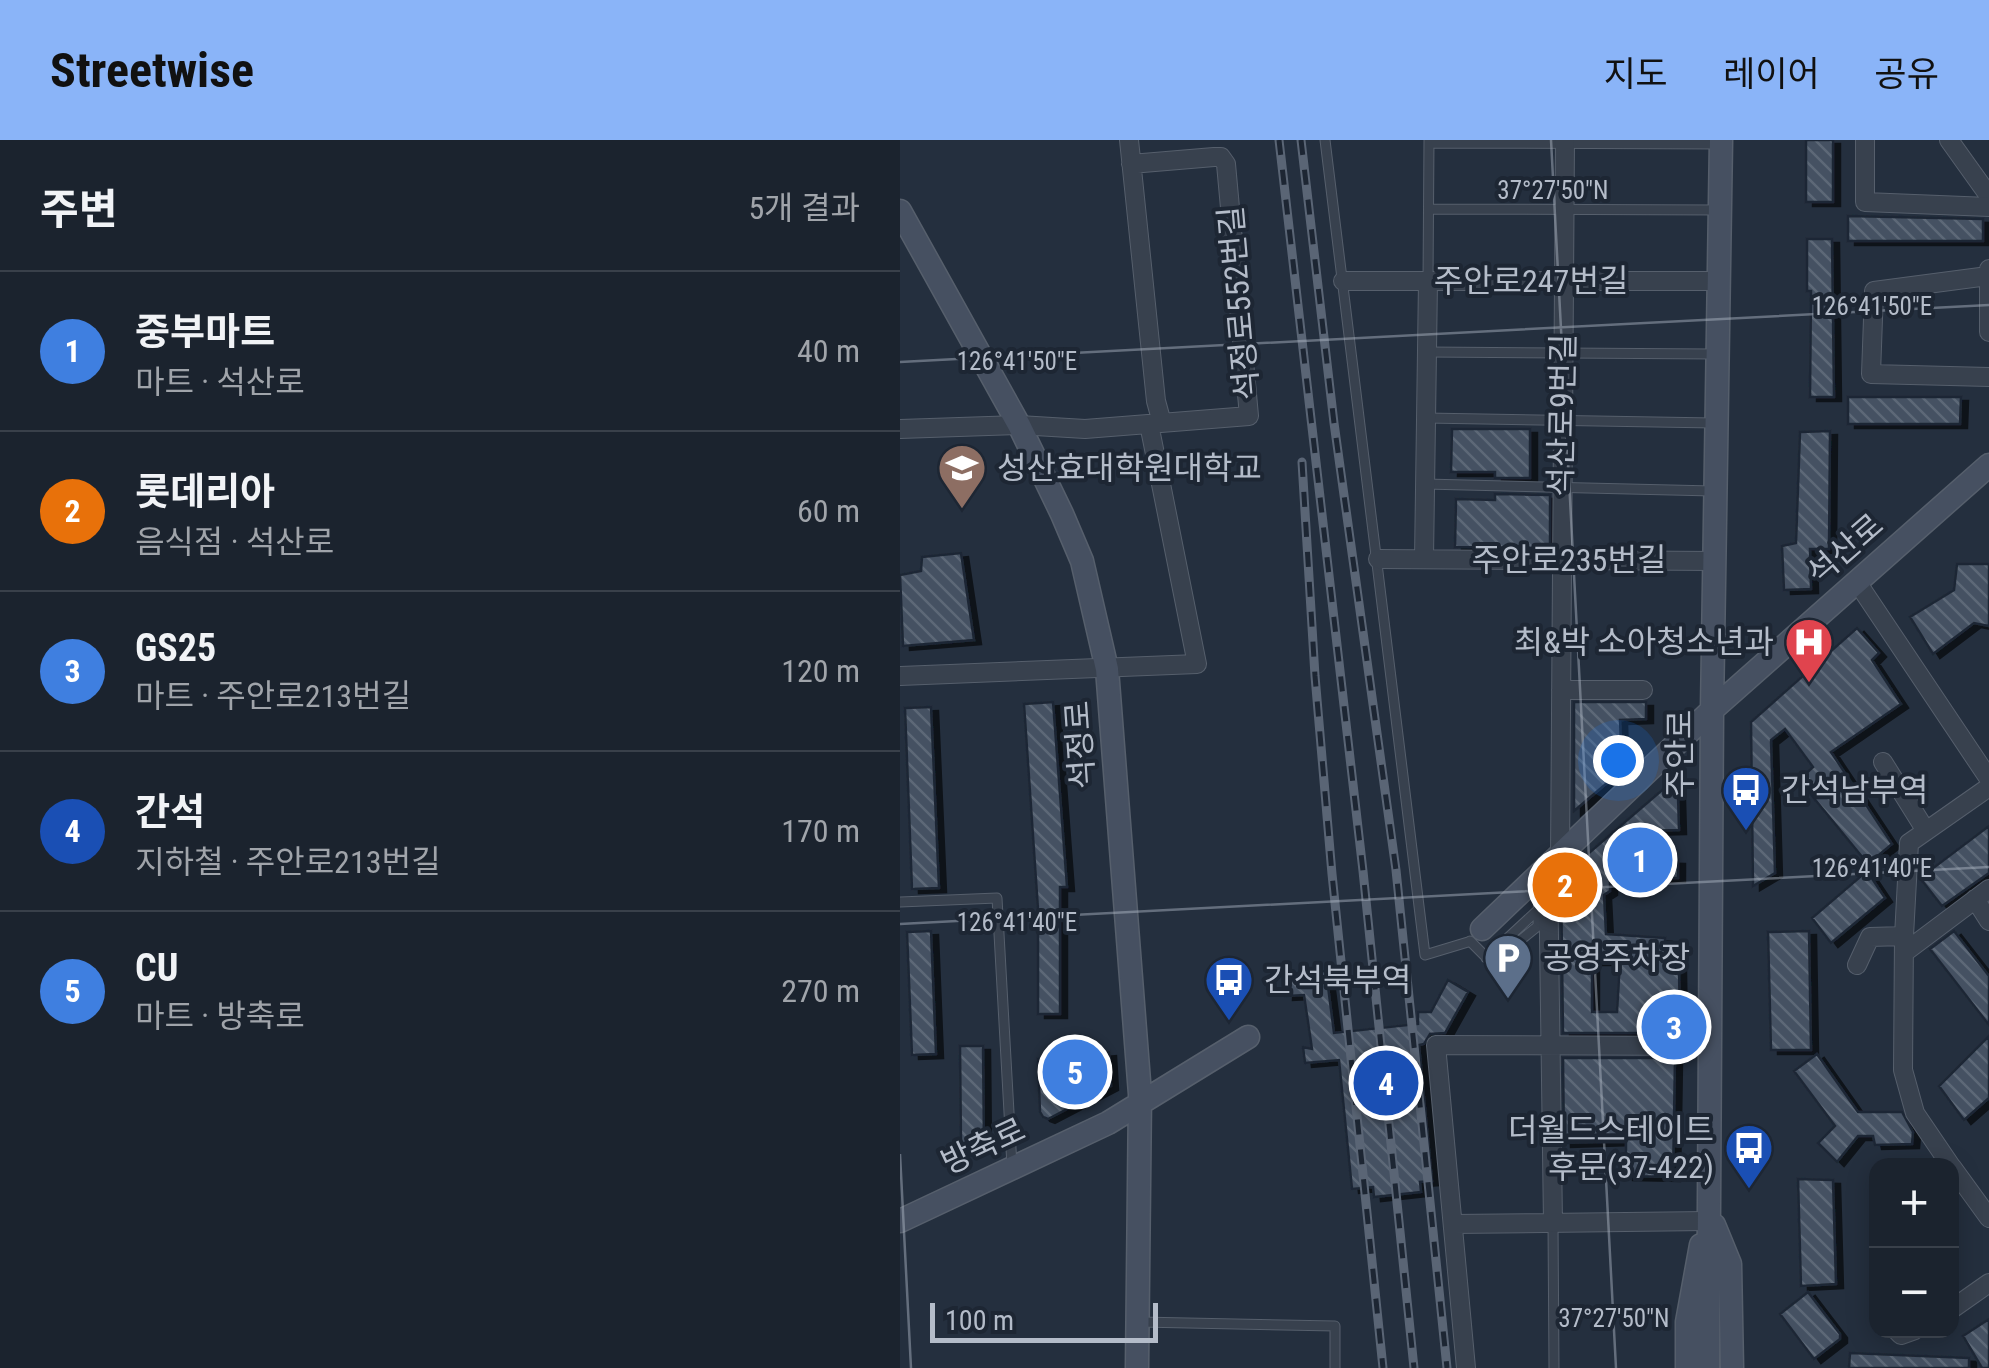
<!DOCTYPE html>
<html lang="ko">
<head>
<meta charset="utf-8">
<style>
  :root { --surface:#1b232e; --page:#242b36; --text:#f1f3f6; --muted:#a0a4aa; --line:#39404a; --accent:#8ab4f8 }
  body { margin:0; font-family:"Roboto Condensed","Noto Sans KR",sans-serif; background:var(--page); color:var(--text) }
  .controls { position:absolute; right:30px; bottom:30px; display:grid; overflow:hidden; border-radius:20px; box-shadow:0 5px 25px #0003 }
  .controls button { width:90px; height:90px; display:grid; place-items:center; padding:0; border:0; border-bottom:2px solid var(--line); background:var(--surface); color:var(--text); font:50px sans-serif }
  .scale { position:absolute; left:30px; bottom:25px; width:228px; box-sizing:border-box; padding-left:10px; border:5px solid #b4bcc9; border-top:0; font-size:28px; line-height:35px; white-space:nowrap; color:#b4bcc9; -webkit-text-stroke:8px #1d2633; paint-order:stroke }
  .you { position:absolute; left:718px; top:620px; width:35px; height:35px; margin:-25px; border:8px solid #fff; border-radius:50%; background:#1a73e8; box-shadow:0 0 0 15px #1a73e833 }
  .badge { display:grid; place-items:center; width:65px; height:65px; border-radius:50%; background:var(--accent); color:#fff; font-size:32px; font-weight:700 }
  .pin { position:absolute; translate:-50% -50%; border:5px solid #fff; box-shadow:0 2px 10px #0006 }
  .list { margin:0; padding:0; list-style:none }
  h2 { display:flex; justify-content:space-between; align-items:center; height:130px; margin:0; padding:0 40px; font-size:42px }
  h2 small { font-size:32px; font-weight:400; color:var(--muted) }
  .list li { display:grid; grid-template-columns:65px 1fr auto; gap:30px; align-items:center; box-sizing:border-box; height:160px; padding:0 40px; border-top:2px solid var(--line) }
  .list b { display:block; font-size:38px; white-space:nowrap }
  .list p { margin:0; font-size:32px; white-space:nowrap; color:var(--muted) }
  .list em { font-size:32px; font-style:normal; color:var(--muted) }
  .map { position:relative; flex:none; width:1089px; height:1228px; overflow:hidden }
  header { display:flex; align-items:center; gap:60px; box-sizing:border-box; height:140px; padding:0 50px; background:var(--accent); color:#111 }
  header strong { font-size:48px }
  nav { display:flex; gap:55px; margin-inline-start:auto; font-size:35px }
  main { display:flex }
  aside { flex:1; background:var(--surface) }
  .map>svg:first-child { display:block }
  .building { fill:url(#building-back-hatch); stroke:#1f2835; stroke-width:2.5; fill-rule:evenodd; filter:url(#shadow) }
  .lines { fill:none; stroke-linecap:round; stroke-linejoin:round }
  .lane-casing { stroke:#565f6c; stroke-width:11 }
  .street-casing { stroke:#565f6c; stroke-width:20 }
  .secondary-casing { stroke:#565f6c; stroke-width:25 }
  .lane { stroke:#38414e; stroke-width:9 }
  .street { stroke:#38414e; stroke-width:18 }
  .secondary { stroke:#465061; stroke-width:22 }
  .rail-casing { stroke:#5a6575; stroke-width:9 }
  .rail { stroke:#1d2633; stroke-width:5; stroke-dasharray:15; stroke-linecap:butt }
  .ticks { fill:none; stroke:#b4bcc9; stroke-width:2.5; stroke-opacity:0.45 }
  .labels { text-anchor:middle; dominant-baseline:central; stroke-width:8; stroke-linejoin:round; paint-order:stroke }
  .street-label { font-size:32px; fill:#b4bcc9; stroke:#1d2633 }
  .poi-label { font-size:32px; fill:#b4bcc9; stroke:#1d2633; text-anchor:start }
  .ticks-label { font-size:25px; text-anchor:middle; fill:#b4bcc9; stroke:#1d2633; stroke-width:8; stroke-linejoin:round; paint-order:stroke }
</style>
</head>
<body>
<header>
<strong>Streetwise</strong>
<nav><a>지도</a><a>레이어</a><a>공유</a></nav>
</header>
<main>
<aside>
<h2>주변<small>5개 결과</small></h2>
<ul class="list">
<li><span class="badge" style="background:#3f7fe0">1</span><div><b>중부마트</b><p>마트 · 석산로</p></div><em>40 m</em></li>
<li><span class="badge" style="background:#e8710a">2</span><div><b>롯데리아</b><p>음식점 · 석산로</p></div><em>60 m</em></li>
<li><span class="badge" style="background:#3f7fe0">3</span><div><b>GS25</b><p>마트 · 주안로213번길</p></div><em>120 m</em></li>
<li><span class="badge" style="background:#1a4fb4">4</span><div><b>간석</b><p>지하철 · 주안로213번길</p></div><em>170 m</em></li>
<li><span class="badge" style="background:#3f7fe0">5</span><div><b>CU</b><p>마트 · 방축로</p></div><em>270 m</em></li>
</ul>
</aside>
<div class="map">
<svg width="1089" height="1228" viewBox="0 0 1089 1228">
  <defs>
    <pattern id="building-back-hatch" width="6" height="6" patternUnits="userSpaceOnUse" patternTransform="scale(2.5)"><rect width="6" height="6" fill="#455162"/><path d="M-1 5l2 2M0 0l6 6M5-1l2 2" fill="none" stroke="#5d6877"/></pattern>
    <filter id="shadow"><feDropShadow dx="7" dy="4" stdDeviation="0" flood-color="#0009"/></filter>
  </defs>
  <rect width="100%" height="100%" fill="#242f3e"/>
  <path class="building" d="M906,0h27v62h-27z
    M948,76l135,3v22h-135z
    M907,99h25l2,158h-24l1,-106h-4z
    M948,257h113l-1,27h-112z
    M552,289h78v49h-35v-6h-44z
    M930,291l-1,118h-19l1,40 -27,1 -2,-44 14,-3 4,-111z
    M595,354l55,1v53l-95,-1 1,-48 39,1z
    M61,413l13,87 -71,6 -3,-71 21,-4 1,-14z
    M1057,424h32v62l-15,-3 -41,31 -23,-37 44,-27z
    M957,488l22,25 -7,7 29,44 -70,48 61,92 -24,20 -69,-84 14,-13 -28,-38 -14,11 4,133 -22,13 -2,-164z
    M153,562l14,185h-7v127h-22v-105l-14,-205z
    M674,562h72v17l-26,1 1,27 12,14 -59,50z
    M31,567l8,181 -27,1 -7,-181z
    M768,645l10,11 1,34 -37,1 -1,28 37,1v18h-68v13l-6,4 2,39 59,4v30h14l1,65h-117l-2,-156zM692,821h28l-3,51h-25z
    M1089,686v47l-47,33 -22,-28z
    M967,731l18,27 -54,45 -19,-25z
    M31,791l5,123 -24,1 -5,-123z
    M909,791l2,119h-40l-3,-118z
    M1054,791l35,45v49l-59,-76z
    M426,831l8,62 84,-9v-12h13l17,-32 20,12 -23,41 -15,1 -6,10 -5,1 13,136 -12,1 1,10 -47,5 -1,-10 -21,2 -13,-129 -34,3 -2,-16 9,2 -8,-54 -18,1 1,-22z
    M1089,896v62l-25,22 -25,-34z
    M60,906h23l1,99h-23z
    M209,912l2,34 -63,33 -5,-2 -3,-5 -2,-53z
    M917,914l41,58h44l11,20 -1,12 -37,1 -2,-9h-15l-21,26 -19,-19 17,-17 -41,-55z
    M663,918h112l-2,119 -47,-1v-35l-62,2z
    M898,1039l35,1 3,104 -35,2z
    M908,1152l32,42v5l-26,20 -34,-45z
    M1089,1179v49h-7l-19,-32z
    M950,1213l119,5v10h-120z"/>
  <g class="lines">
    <g class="lane-casing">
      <path id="lane" d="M425,0l100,815 43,-13
        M529,3l292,1
        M529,69l291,1
        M528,141l1,-141
        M527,212l288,2
        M526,278l288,5
        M525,344l288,7
        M0,762l97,-4 15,268
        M570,801l22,22 46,-37 1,-46
        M586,818l53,-49
        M653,1083l1,145
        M240,1182l195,4v42"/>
    </g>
    <g class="street-casing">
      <path id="street" d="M229,0l27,261 6,22
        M965,0v62l124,5
        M1049,0l40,56
        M1089,129v63
        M1088,136l-114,15 -3,83 118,3
        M443,141h376
        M0,289l119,-4 66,4 164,-13 -23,-252 -5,-7h-7l-83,7
        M478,419l337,2
        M524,419l4,-278
        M957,442l132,197
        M0,536l297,-12 -48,-240
        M661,550h82
        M983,622l43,69
        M660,718l5,-718
        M648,726l5,357
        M1075,759l14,22
        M1005,812l84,-63
        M957,825l13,-28 34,-1
        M1051,1026l-36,-53 -12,-43 1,-134 5,-93 80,-56
        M1052,1027l37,51
        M553,1084l254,-3
        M1052,1169l37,-26
        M996,1190l5,5 14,-5
        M566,1228l-30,-323 274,1"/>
    </g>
    <g class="secondary-casing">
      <path id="secondary" d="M0,71l119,214 43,89 20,47 25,108 33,425 -3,274
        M582,789l230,-219 277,-245
        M0,1081l208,-98 140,-86
        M814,1085l16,39 2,104
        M787,1228v-46l14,-77
        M808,1228l4,-658 9,-570"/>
    </g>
    <use href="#lane" class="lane"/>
    <use href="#street" class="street"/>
    <use href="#secondary" class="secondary"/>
    <g class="rail-casing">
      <path id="rail" d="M379,0l84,731 51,497
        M401,0l33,283 62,447 51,498
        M402,322l13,214 17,198 51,494"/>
    </g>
    <use href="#rail" class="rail"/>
  </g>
  <path class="ticks" d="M651,0l65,1228M0,222l1089,-57M0,784l1089,-57M0,1014l11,214"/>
  <defs>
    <g id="school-pin" transform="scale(2.5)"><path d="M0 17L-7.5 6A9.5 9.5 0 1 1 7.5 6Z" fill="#8d6e63" stroke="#1d2633"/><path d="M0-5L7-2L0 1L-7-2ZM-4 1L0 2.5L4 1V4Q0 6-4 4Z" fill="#fff"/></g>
    <g id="hospital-pin" transform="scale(2.5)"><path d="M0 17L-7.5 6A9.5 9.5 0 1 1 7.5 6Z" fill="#e0444e" stroke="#1d2633"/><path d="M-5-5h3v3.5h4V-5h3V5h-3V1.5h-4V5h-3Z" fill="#fff"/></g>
    <g id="bus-pin" transform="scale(2.5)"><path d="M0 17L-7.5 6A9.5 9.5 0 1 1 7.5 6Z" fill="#1a4fb4" stroke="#1d2633"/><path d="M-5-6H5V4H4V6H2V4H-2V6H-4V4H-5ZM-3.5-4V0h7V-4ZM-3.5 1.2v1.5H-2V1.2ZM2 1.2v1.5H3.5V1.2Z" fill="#fff"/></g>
    <g id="parking-pin" transform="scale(2.5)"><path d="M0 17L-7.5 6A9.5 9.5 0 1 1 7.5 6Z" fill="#5c6f8a" stroke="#1d2633"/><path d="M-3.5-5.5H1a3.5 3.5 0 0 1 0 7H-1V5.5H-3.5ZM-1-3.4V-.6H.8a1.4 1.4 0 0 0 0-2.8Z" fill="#fff"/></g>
  </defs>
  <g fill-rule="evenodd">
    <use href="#school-pin" x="62" y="328"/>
    <use href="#hospital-pin" x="909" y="502"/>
    <use href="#bus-pin" x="846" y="650"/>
    <use href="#parking-pin" x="608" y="818"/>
    <use href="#bus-pin" x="329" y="840"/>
    <use href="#bus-pin" x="849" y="1008"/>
  </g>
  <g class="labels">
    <g class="street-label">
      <text x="631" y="141">주안로247번길</text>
      <text transform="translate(339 163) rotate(-95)">석정로552번길</text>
      <text transform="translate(662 275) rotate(-89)">석산로9번길</text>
      <text transform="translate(945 409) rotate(-41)">석산로</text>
      <text x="669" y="420">주안로235번길</text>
      <text transform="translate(180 605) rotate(-94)">석정로</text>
      <text transform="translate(780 614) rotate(-90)">주안로</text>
      <text transform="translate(83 1006) rotate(-25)">방축로</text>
    </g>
    <g class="poi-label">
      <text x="97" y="328">성산효대학원대학교</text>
      <text x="874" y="502" text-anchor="end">최&amp;박 소아청소년과</text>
      <text x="881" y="650">간석남부역</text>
      <text x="643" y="818">공영주차장</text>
      <text x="364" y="840">간석북부역</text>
      <text x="814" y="990" text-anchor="end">더월드스테이트<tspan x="814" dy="37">후문(37-422)</tspan></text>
    </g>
  </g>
  <g class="ticks-label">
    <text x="653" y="59">37°27'50"N</text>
    <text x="972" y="175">126°41'50"E</text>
    <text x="117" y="230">126°41'50"E</text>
    <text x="972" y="737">126°41'40"E</text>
    <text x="117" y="791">126°41'40"E</text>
    <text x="714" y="1187">37°27'50"N</text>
  </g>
</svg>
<div class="controls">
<button>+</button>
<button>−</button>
</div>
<div class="scale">100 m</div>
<div class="you"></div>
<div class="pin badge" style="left:740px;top:720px;background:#3f7fe0">1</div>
<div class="pin badge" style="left:665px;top:745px;background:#e8710a">2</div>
<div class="pin badge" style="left:774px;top:887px;background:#3f7fe0">3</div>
<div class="pin badge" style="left:486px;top:943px;background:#1a4fb4">4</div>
<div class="pin badge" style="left:175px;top:932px;background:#3f7fe0">5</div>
</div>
</main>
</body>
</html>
